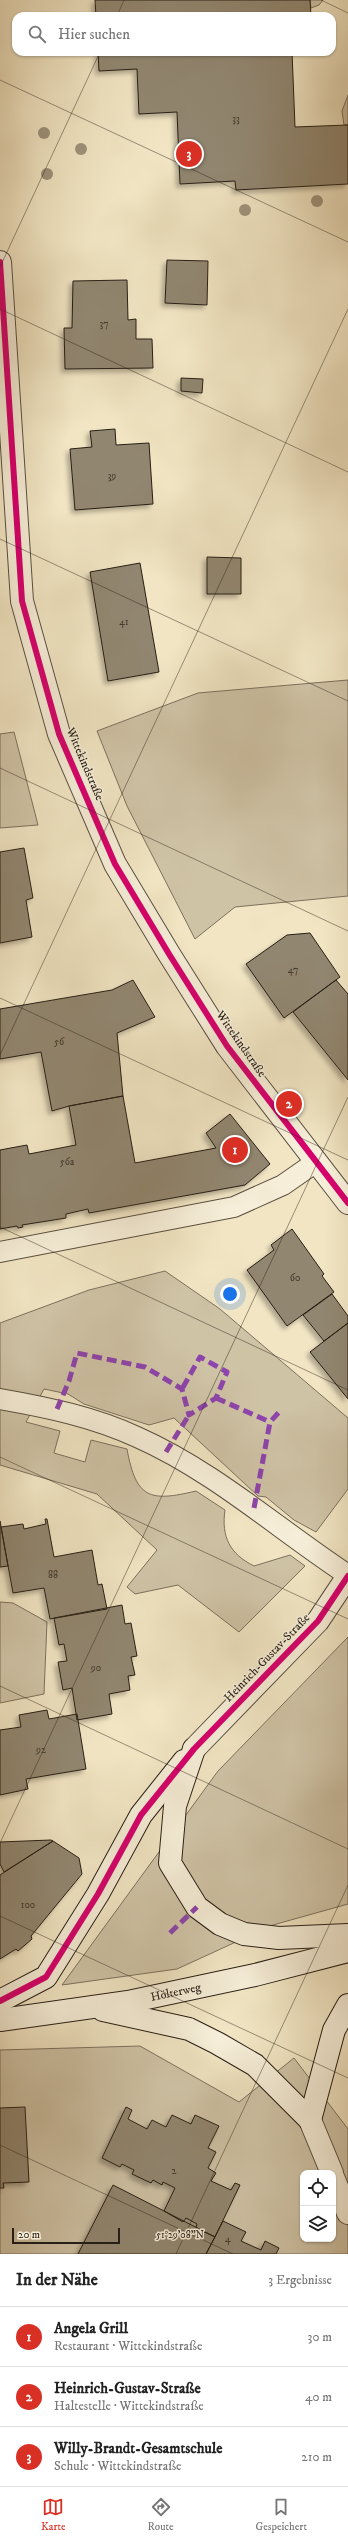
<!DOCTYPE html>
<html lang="de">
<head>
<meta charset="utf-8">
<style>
  :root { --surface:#fff; --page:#f6f6f6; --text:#222; --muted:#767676; --line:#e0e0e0; --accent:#d93025 }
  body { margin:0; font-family:"IM FELL DW Pica",serif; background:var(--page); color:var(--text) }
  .controls { position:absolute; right:12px; bottom:12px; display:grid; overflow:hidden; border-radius:8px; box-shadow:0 1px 3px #0004 }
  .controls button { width:36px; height:36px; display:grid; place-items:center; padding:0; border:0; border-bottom:1px solid var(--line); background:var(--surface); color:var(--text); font:20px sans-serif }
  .scale { position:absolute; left:12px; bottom:10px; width:108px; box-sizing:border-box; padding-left:4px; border:2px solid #281f16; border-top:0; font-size:11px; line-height:14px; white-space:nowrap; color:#281f16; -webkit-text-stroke:3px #f6eed8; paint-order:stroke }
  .you { position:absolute; left:230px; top:1294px; width:14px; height:14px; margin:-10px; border:3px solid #fff; border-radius:50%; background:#1a73e8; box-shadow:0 0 0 6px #1a73e833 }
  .badge { display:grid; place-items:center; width:26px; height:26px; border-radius:50%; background:var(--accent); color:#fff; font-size:13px; font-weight:700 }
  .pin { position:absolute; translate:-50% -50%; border:2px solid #fff; box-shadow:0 1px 4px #0006 }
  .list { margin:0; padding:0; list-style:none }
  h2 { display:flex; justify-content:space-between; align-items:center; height:52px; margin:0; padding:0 16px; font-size:17px }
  h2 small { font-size:13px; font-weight:400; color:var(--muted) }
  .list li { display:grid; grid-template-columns:26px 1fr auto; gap:12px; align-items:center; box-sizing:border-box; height:60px; padding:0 16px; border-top:1px solid var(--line) }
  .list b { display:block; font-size:15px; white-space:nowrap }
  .list p { margin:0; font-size:13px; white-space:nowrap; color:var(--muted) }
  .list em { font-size:13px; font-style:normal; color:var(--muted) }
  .icon { flex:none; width:22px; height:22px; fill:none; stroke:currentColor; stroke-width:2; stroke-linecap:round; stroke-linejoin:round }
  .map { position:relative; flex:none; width:348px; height:2254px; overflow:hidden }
  .search { position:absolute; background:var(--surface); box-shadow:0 1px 3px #0004; left:12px; right:12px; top:12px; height:44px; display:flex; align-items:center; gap:10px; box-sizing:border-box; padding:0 14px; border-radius:12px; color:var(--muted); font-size:15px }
  .sheet { height:232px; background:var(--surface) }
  nav { display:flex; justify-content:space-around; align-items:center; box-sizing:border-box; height:56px; border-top:1px solid var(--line); background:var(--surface); font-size:11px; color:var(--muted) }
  nav a { display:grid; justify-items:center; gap:2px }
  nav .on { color:var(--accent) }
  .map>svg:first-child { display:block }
  .green { fill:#cfc3a6; stroke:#7c715e; fill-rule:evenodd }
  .building { fill:#918670; stroke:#281f16; filter:url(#shadow) }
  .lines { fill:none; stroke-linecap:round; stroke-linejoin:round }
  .lane-casing { stroke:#5a5041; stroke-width:22 }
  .street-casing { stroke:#5a5041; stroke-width:24 }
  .secondary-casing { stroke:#281f16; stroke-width:24 }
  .lane { stroke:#f6eed8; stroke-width:20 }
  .street { stroke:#f6eed8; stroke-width:22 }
  .secondary { stroke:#f6eed8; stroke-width:22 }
  .quiet { stroke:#8e44ad; stroke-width:5; stroke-dasharray:10 5; stroke-linecap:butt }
  .cycleway-casing { stroke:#f6eed8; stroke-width:8 }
  .cycleway { stroke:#d6006c; stroke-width:6 }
  .tree { fill:#9e937c }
  .ticks { fill:none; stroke:#281f16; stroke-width:1; stroke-opacity:0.45 }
  .labels { text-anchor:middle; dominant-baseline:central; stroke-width:3; stroke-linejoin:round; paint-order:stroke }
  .number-label { font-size:10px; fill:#42392c }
  .street-label { font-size:12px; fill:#281f16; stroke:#f6eed8 }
  .ticks-label { font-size:10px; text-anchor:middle; fill:#281f16; stroke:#f6eed8; stroke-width:3; stroke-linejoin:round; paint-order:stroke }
</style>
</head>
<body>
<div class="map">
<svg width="348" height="2254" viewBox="0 0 348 2254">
  <defs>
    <filter id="shadow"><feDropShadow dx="-3.5" dy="3.5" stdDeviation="2" flood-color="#0004"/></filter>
  </defs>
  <rect width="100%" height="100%" fill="#f1e5c3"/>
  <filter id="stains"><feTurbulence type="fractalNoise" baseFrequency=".005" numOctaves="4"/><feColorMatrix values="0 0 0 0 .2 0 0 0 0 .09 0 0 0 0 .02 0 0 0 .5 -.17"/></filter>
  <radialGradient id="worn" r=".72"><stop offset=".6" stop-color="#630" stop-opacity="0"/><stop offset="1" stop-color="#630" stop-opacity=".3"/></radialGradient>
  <path class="green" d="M310,0h13l-4,5 -8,3z
    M348,95v29l-4,1 -2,-14z
    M348,680v216l-113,11 -40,32 -68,-133 -30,-75 101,-38z
    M14,732l24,93 -38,3v-94z
    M165,1271l55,38 128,109v71l-32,43 -22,-12 -28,-23 -8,-1 -84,-78 -25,7 -65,-21 -16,-10 -24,-5 -18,33 34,9 -6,22 31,9 6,-22 36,9c9,50 23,53 69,42l29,19c-4,27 5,44 29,56l36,-11 15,11 -66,66 -61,-47 -43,9 -8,-7 30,-37 -60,-56 -97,-29v-142l89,-33z
    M0,1602l13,1 34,19 -3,72 -44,9z
    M348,1637v267l-75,21 -96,44 -115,16 156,-214z
    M140,2046l99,56 55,-44 54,71v125h-348v-204zM303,2173h30v66h-30z"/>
  <path class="building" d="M95,0h215l1,16h-215z
    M98,52h194l3,75 53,-2v59l-112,6 -1,-9 -55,3 -3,-72 -38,2 -2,-45 -38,2z
    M167,260l41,1 -1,44 -42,-2z
    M127,280l1,40 8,-1v20h16l1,29 -88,1 -1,-41h8l1,-47z
    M181,378l22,1 -1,14 -21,-2z
    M115,429l1,16 33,-2 4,61 -78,6 -5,-61 22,-2 -2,-16z
    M207,557l34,1v36h-34z
    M140,563l19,109 -51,9 -18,-109z
    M24,848l9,50 -7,2 6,37 -32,6v-91z
    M310,933l30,44 -56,41 -38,-54 41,-29z
    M133,980l22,37 -38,16 6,63 -54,10 -17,5 -11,-59 -41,7v-50l112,-19z
    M336,980l12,14v86l-55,-68z
    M123,1096l12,67 81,-15 -10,-15 24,-19 40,50 -25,21 -156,28 -1,-4 -22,5v4l-44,7 1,2 -5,1 -1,-2 -17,3v-79l27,-5 2,9 47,-9 -7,-39z
    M292,1229l32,45 -2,2 12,16 -47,34 -40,-56 27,-20 -3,-5z
    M332,1294l16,22v7l-24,18 -21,-26z
    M348,1323v76l-38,-47z
    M45,1519h2l7,38 38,-7 6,35 4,-1 5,25 -57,10 -6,-31 -31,5 -12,-66 22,-3 1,5 22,-5z
    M0,1521l8,45 -8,1z
    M122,1605l3,19 6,-1 6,33 -6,1 4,18 -7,1 2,14 -21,4 3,20 -35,6 -5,-32 -9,2 -5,-28 9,-1 -3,-17 -5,1 -5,-27z
    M47,1710l2,9 28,-5 9,55 -60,10 2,10 -28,6v-65l21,-3 -2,-12z
    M51,1840l2,1 -49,31 -4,-8v-22z
    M53,1841l26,17 3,16 -51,62 1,3 -14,12 -2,-2 -16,10v-84z
    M25,2107l4,75 -26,1 1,5h-4v-80z
    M126,2107l6,3 -4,9 19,10 5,-9 14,7 6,-12 19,9 4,-9 24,11 -11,22 8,4 -8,16 8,5 -5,8 20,9 4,-7 5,2 -25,52 -19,-9 1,-4 -11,-6 -3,4 -19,-11 11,-23 -12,-6 -1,3 -9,-5 -2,3 -19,-9 2,-4 -12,-6 -2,3 -18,-9z
    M113,2185l102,52 -9,17h-128z
    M223,2221l23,11 -5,9 20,9 4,-9 14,7 -3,6h-70z"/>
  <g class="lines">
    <g class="lane-casing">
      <path id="lane" d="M0,1252l234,-45 49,-22 33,-23
        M0,1399c46,8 94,18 137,38 77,34 141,92 211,138"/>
    </g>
    <g class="street-casing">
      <path id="street" d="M0,262l22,339 37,133 56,130 54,90 58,92 121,157
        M194,1749l124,-128 30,-45
        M310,2120l22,53
        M333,2177l15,36"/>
    </g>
    <g class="secondary-casing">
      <g id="secondary">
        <path d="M194,1749l-19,57 -5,57 27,44 23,17 24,10 35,4 69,-3"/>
        <path d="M0,2001l46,-24 52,-83 43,-79 43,-54"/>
        <path d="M103,2010l86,19 28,14 38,22 55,55"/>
        <path id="s1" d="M0,2020l128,-18 127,-27 93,-24"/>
        <path d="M310,2120l24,-90 14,-25"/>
      </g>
    </g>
    <use href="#lane" class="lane"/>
    <use href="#street" class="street"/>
    <use href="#secondary" class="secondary"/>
    <path class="quiet" d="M216,1398l54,24
      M57,1409l12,-28 8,-28 68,14 37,22 7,26 27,-17 11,-26 -27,-15 -18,32
      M166,1452l23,-37
      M254,1508l16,-86 11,-12
      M170,1933l27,-26"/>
    <g class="cycleway-casing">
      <path id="cycleway" d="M0,262l22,339 37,133 56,130 54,90 58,92 121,157
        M0,2001l46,-24 52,-83 43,-79 53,-66 124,-128 30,-45"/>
    </g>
    <use href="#cycleway" class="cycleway"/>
  </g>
  <g class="tree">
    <circle cx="44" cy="133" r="6"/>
    <circle cx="81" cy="149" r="6"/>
    <circle cx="47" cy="174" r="6"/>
    <circle cx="317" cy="201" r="6"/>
    <circle cx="245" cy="210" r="6"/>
    <circle cx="296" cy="1110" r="6"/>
  </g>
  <path class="ticks" d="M321,0l27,13M117,16l7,-16M0,80l348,162M0,267l100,-215M0,309l348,163M0,539l348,162M0,768l348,163M0,998l348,162M0,1055l348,-746M0,1227l348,163M0,1457l348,162M0,1686l348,163M0,1843l348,-746M0,1916l348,162M0,2145l233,109M176,2254l172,-369"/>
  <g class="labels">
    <g class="number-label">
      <text x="236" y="119">33</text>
      <text x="104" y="324">37</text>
      <text x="112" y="476">39</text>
      <text x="124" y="622">41</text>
      <text x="293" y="970">47</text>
      <text x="59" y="1042">56</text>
      <text x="67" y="1162">56a</text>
      <text x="295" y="1278">60</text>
      <text x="53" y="1575">88</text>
      <text x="96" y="1668">90</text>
      <text x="41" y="1750">92</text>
      <text x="28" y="1905">100</text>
      <text x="174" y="2171">2</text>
      <text x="228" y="2239">4</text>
    </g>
    <g class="street-label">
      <text transform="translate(85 764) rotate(67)">Wittekindstraße</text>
      <text transform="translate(241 1044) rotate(55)">Wittekindstraße</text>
      <text transform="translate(267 1658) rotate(-46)">Heinrich-Gustav-Straße</text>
      <text stroke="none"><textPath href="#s1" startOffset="178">Hölterweg</textPath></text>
    </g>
  </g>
  <g class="ticks-label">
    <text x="180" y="2238">51°29'08"N</text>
  </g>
  <rect width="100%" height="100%" filter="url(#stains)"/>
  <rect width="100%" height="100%" fill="url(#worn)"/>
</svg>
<div class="controls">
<button><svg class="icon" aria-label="locate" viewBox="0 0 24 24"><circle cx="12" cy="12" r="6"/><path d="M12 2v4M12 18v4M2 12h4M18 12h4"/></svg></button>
<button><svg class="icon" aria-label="layers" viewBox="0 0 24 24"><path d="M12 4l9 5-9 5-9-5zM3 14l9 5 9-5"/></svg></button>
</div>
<div class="scale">20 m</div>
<div class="you"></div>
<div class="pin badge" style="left:235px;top:1150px">1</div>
<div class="pin badge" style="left:289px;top:1104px">2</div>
<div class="pin badge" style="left:189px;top:154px">3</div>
<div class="search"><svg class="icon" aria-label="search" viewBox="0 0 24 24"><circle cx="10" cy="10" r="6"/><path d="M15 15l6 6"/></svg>Hier suchen</div>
</div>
<section class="sheet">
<h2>In der Nähe<small>3 Ergebnisse</small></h2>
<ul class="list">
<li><span class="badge">1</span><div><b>Angela Grill</b><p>Restaurant · Wittekindstraße</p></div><em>30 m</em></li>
<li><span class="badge">2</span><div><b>Heinrich-Gustav-Straße</b><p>Haltestelle · Wittekindstraße</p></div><em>40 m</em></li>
<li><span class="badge">3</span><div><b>Willy-Brandt-Gesamtschule</b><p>Schule · Wittekindstraße</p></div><em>210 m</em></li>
</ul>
</section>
<nav>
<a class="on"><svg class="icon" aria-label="map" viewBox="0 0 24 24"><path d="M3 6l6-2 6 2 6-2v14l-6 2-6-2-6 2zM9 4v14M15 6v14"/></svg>Karte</a>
<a><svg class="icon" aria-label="directions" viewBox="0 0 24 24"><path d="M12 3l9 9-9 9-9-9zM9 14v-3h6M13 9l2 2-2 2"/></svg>Route</a>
<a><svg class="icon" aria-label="saved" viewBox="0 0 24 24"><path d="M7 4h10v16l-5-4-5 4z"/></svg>Gespeichert</a>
</nav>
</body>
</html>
